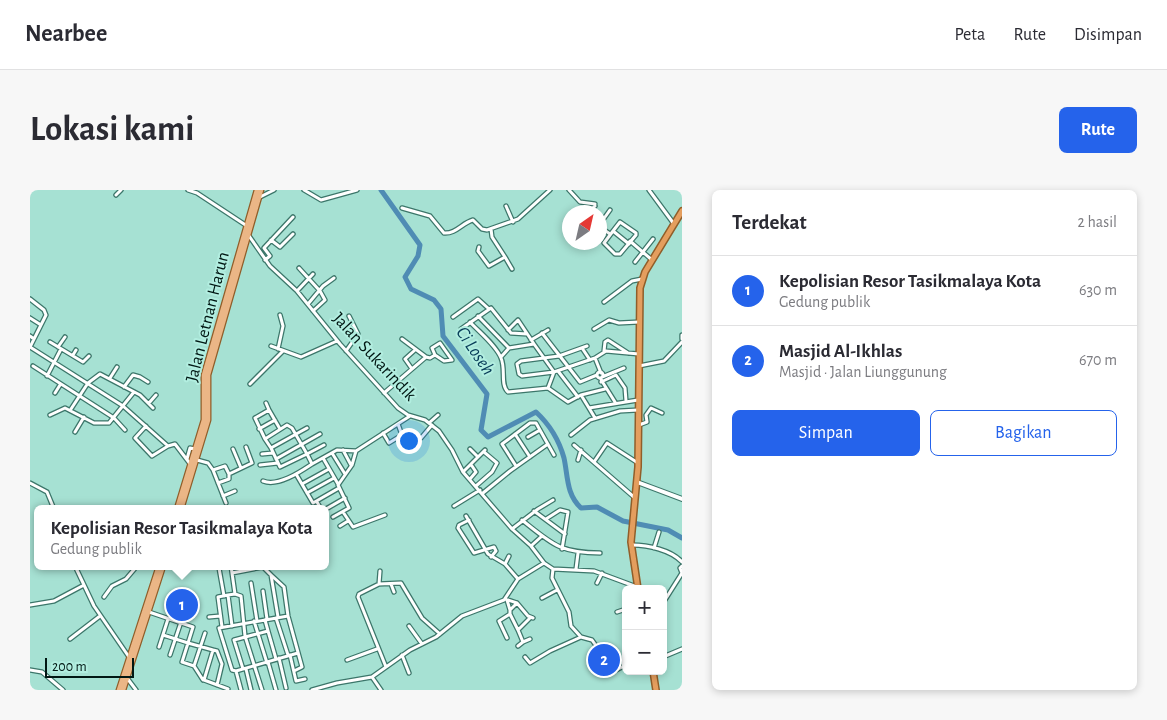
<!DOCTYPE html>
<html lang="id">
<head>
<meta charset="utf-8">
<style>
  :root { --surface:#fff; --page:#f7f7f7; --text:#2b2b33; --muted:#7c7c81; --line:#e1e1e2; --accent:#2563eb }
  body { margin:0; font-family:"Alegreya Sans",sans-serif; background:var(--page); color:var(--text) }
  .controls { position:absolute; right:15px; bottom:15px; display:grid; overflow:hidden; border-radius:8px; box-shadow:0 2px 8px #0003 }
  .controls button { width:45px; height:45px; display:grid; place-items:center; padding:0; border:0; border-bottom:1px solid var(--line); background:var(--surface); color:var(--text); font:25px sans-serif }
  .compass { position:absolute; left:532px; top:15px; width:45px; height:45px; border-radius:50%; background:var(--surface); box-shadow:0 2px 8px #0003; rotate:34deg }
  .scale { position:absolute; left:15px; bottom:12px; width:89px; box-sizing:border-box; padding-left:5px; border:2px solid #011713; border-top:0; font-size:14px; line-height:18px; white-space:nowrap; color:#011713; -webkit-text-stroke:4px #b2eee0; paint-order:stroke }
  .you { position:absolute; left:378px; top:250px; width:18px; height:18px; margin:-12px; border:4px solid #fff; border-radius:50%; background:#1a73e8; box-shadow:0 0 0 8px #1a73e833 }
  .badge { display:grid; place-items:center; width:32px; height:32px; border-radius:50%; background:var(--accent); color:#fff; font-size:16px; font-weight:700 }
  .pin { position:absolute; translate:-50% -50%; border:2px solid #fff; box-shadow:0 1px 5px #0006 }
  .popup { position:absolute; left:4px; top:315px; width:295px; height:65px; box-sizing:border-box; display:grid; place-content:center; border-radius:8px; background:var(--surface); filter:drop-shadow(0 1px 4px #0005); font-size:16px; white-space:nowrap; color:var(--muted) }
  .popup b { font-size:19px; color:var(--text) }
  .popup::after { content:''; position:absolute; left:50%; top:100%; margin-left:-10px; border:10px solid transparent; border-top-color:var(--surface) }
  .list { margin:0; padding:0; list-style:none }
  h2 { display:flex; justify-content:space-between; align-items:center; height:65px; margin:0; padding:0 20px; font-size:21px }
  h2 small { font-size:16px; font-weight:400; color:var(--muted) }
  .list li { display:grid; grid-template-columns:32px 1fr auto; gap:15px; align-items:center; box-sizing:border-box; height:70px; padding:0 20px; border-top:1px solid var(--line) }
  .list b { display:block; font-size:19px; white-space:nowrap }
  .list p { margin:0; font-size:16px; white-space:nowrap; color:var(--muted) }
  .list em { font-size:16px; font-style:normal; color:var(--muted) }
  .actions { display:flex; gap:10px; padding:15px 20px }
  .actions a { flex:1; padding:11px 0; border:1px solid var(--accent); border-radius:8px; text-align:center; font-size:18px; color:var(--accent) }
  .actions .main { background:var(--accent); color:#fff }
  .map { position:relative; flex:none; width:652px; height:500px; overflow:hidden; border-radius:8px }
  header { display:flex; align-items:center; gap:30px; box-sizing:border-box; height:70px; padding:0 25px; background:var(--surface); border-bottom:1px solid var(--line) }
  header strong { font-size:24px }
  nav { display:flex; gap:28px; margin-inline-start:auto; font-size:18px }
  .intro { display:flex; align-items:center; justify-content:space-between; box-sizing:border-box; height:120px; padding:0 30px }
  h1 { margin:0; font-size:35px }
  .button { padding:12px 22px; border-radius:8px; background:var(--accent); color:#fff; font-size:18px; font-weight:700 }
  main { display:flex; gap:30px; padding:0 30px }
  aside { flex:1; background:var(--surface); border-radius:8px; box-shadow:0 2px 8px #0003 }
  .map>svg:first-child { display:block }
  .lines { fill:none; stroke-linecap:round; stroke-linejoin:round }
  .river { stroke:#4f8cb4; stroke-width:5 }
  .minor-casing { stroke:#3c766a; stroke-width:5.5 }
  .tertiary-casing { stroke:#3c766a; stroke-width:6 }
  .primary-casing { stroke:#905e2a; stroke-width:7 }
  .trunk-casing { stroke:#905e2a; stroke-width:8 }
  .minor { stroke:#fff; stroke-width:3 }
  .tertiary { stroke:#fff; stroke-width:4 }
  .primary { stroke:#ebb686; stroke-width:4.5 }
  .trunk { stroke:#e49e5e; stroke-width:5 }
  .labels { text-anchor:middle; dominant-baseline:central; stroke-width:4; stroke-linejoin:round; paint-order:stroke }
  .street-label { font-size:18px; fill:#011713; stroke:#b2eee0 }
  .water-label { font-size:19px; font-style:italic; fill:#083c58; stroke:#b2eee0 }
</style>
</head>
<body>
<header>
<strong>Nearbee</strong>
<nav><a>Peta</a><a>Rute</a><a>Disimpan</a></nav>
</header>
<div class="intro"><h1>Lokasi kami</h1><a class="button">Rute</a></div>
<main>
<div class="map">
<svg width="652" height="500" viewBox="0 0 652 500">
  <rect width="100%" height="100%" fill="#a6e1d3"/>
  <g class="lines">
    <path class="river" d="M351,0l39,55 -2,11 -13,21 6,12 23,11 7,9 2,27 44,58 -6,36 7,7 48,-25c13,12 23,28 28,46 4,18 2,36 17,50l16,-1 26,14 45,9 14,8"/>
    <g class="minor-casing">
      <path id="minor" d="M158,0l9,3 50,33
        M274,0l17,10 36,-10
        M539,0l11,12 15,2
        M619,0l25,34
        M86,5l5,-5
        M230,7l14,-7
        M476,16l7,16
        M372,18l28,8 14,17c12,1 18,-10 29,-13l9,9 5,1 31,-11 32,-29
        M559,22l6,-6
        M570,34l10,-14
        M570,37l10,7
        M583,41l-9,12 11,11h5l16,-19v-2l-16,-11 -7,9 16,13
        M217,43l23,33 27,25 43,53 58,64 10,7 17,5 14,11 13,19 11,22 49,57 19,17 13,17
        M241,50l9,7 13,-13
        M600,51l22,19
        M449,57l-1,4 11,15 16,-9 -13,-20 -1,-8
        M475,67l7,12
        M235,70l5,-4 -6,-8 29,-31
        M605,72l18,-23
        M269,78l21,23 5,9 -12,11
        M267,101l16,-17
        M0,109l14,11 2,5 -16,32
        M574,112l28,-21 10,-2
        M278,114l15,-18 11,-8
        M448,126l31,32
        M423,127l25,-18 11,10
        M0,128l11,7
        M440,132c9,10 26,23 31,36 5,11 -1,27 7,34l40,-4 20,14 13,-7 24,-6
        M431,139l30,-21 20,25 16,1
        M564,139l15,-9 10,3 20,-1
        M478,140l10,-10 16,24
        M512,143l38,49 17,-7
        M652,145v4
        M0,146l4,3
        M501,150l17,-10
        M20,152l33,20 6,-6
        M241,156l30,11 36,-16
        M557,156l-28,10 -38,5 -4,3 2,10 3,2 32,-4 41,-14 11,-7 33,3
        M0,157l93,59 45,40 7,-2 16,21
        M28,157l7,-10
        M552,158l8,12
        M248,159l5,-23 -3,-11
        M316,161l12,-17 -9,-18
        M574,161l1,-9 3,-2 20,13
        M43,165l3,-5
        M396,167l4,1 5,-3 9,6 8,-1 -12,-17 -8,5 3,7
        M471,167l8,-9 25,-4 20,28 -6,16
        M565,168l6,15
        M3,176l81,52 11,12
        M609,176l25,-5 18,-19
        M382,179l-7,-10 10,-9
        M528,181l20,26
        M567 185a3 3 0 1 1 6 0a3 3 0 1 1-6 0Z
        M17,186l14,-27
        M572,187l22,-9
        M80,188l7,-11
        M570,188l15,24
        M571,192l15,-7 9,13 1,13
        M220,194l33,-33
        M94,197l9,-12 7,2 8,5
        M25,203l5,-8
        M354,203l42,-36 -24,-18
        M551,205l8,13 49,-8
        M119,213l7,-8
        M236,213l3,7
        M559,218l6,10
        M41,219l17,-26 12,-9 40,21 13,13
        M20,225l15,-7 29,15h15l25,-31
        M399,233l9,-8
        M609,235l8,-3 -1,-7 5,-7 11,5
        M116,236l-11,12 17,18 16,-10
        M277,238l-36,20 9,19 27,-13 5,10 25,-14 19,1 54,-35
        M229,239l16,-9
        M45,242l9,-15
        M353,243l6,10 13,-8 -4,-11
        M485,244l15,23
        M541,245l19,-15 30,-9 18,-1
        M498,247l12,-7
        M391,248l11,-13
        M235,249l-10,-21 14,-8 11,19
        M544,255l61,53
        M241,258l-6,-9 22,-14 5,3 15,26 17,-9
        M203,259l8,19
        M313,260l8,15
        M302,263l13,21
        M232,264l11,-1
        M448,267l7,-7
        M293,268l15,26
        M157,269l3,-11 5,1
        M246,269l44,-25
        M167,270l11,3 5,7 12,-4 4,8 23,-11 -6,-16
        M548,270l3,-10
        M564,272l13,-19 31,20
        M230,275l18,-2
        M486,276l-14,-22 28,-21h6l18,32
        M183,280l13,33
        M433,282l15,-15 -8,-8
        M266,284l17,29 26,-15
        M440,289l6,-7 -4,-6
        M233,291c15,6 37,-9 49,-17
        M0,293l17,9 7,17
        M188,293l11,-4v-5
        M272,294l27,-15
        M446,296l16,-14 5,-9 -13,-11
        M277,303l27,-15
        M453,303l27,-22 38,-27
        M193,306l12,-5
        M287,312l4,7
        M424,316l26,-16
        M296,319l19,-11
        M504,321l31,23
        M313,322l10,15 32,-12
        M436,326l22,38 17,10 13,15
        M303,327l16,-9 -11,-23 14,-20 4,-14
        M516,329l14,-9 8,2 -6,37
        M439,330l-10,5 -1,3 16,25 20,-6 2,4 -5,6
        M492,330c30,24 38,33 78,33
        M310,336l8,-5
        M482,339l26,-20 15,-9
        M602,355c16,0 39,5 50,17
        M501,356l11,-10
        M624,358l5,-16
        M475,374l4,-8
        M45,376l19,40 35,51
        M201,376l4,28 6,2 4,40 17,54
        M189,378l5,28
        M546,379l2,-16
        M202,383l31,-6 8,8
        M221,393l6,38
        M567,393l5,-10
        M349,394l1,-13
        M361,394l3,8
        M233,401l4,28
        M74,407l8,-11 14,-7 11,-13
        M512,408l15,-8
        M475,409l12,4 11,13 5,2
        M477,410l3,10
        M633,413l19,-30 -2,-5 2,-2
        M0,415l24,-4 30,-16
        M119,422l44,15 -5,16 25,7 -9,30 24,9
        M587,422l9,-3
        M480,424l8,16 12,-12
        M179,427l11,-1
        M248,427l-7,-42 13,12 4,29 14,51 -8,4
        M246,428l12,37
        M224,431l13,42
        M202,436l-4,-31 7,-1
        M379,436l13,18
        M192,437l-4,-30 10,-2
        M488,440l5,12 7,-3
        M238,441l8,28
        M133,445l25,8 -6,19 12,4
        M551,447l11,3 22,31 12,-6
        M477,448l-8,-17 11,-7v-4l7,-7
        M40,449l30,-23
        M488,456l5,-4
        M129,457l9,-28
        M183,460l4,1 5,13 -5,21
        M140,465l11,-33
        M260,465l6,26 9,-2
        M372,465l7,18
        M495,467l5,6 20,-12 31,-14 -10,-11 -2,-14 -17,-34 1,-9
        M633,467l19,-8
        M249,468l7,30
        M317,470l30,-11
        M238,472l8,28
        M356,477l-28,-70 1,-3 20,-10 22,-1 21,35 18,16
        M213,479l-9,-29 34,-9 -3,-11
        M216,479l5,21
        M0,480l12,2 21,18
        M206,481l62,-18
        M342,487l9,13
        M97,488l9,12
        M173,490l-9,-14 11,-33
        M211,500l-5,-19 -4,-1 -13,-42 69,-12
        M282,500l25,-7 35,-6 38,-27 26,-13 26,-21 42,-16 14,-21 26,-16 9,6 41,2 43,16"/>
    </g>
    <g class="tertiary-casing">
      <path id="tertiary" d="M607,292l45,17"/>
    </g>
    <g class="primary-casing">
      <path id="primary" d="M147,319l27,-89v-45l53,-185
        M151,319l27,-89v-45l53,-185
        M89,500l40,-124
        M93,500l40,-124"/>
    </g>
    <g class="trunk-casing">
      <path id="trunk" d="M608,399l-7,-47 7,-75 2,-179 5,-16 37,-61
        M623,481l3,19"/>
    </g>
    <use href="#minor" class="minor"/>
    <use href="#tertiary" class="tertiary"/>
    <use href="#primary" class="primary"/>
    <use href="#trunk" class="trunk"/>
  </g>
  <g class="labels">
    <g class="street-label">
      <text transform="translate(178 127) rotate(-76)">Jalan Letnan Harun</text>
      <text transform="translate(344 167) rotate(47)">Jalan Sukarindik</text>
    </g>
    <g class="water-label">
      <text transform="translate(445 161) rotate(56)">Ci Loseh</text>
    </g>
  </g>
</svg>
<div class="controls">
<button>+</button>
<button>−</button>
</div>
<svg class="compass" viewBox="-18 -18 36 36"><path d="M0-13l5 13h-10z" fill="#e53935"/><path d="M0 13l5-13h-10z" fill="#7c7c81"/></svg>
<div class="scale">200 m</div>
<div class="you"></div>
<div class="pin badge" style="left:152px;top:415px">1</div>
<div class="popup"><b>Kepolisian Resor Tasikmalaya Kota</b>Gedung publik</div>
<div class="pin badge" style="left:574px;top:470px">2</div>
</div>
<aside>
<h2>Terdekat<small>2 hasil</small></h2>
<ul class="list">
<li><span class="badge">1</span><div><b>Kepolisian Resor Tasikmalaya Kota</b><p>Gedung publik</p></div><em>630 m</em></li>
<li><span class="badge">2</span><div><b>Masjid Al-Ikhlas</b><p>Masjid · Jalan Liunggunung</p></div><em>670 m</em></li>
</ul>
<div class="actions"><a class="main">Simpan</a><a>Bagikan</a></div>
</aside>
</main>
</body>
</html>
